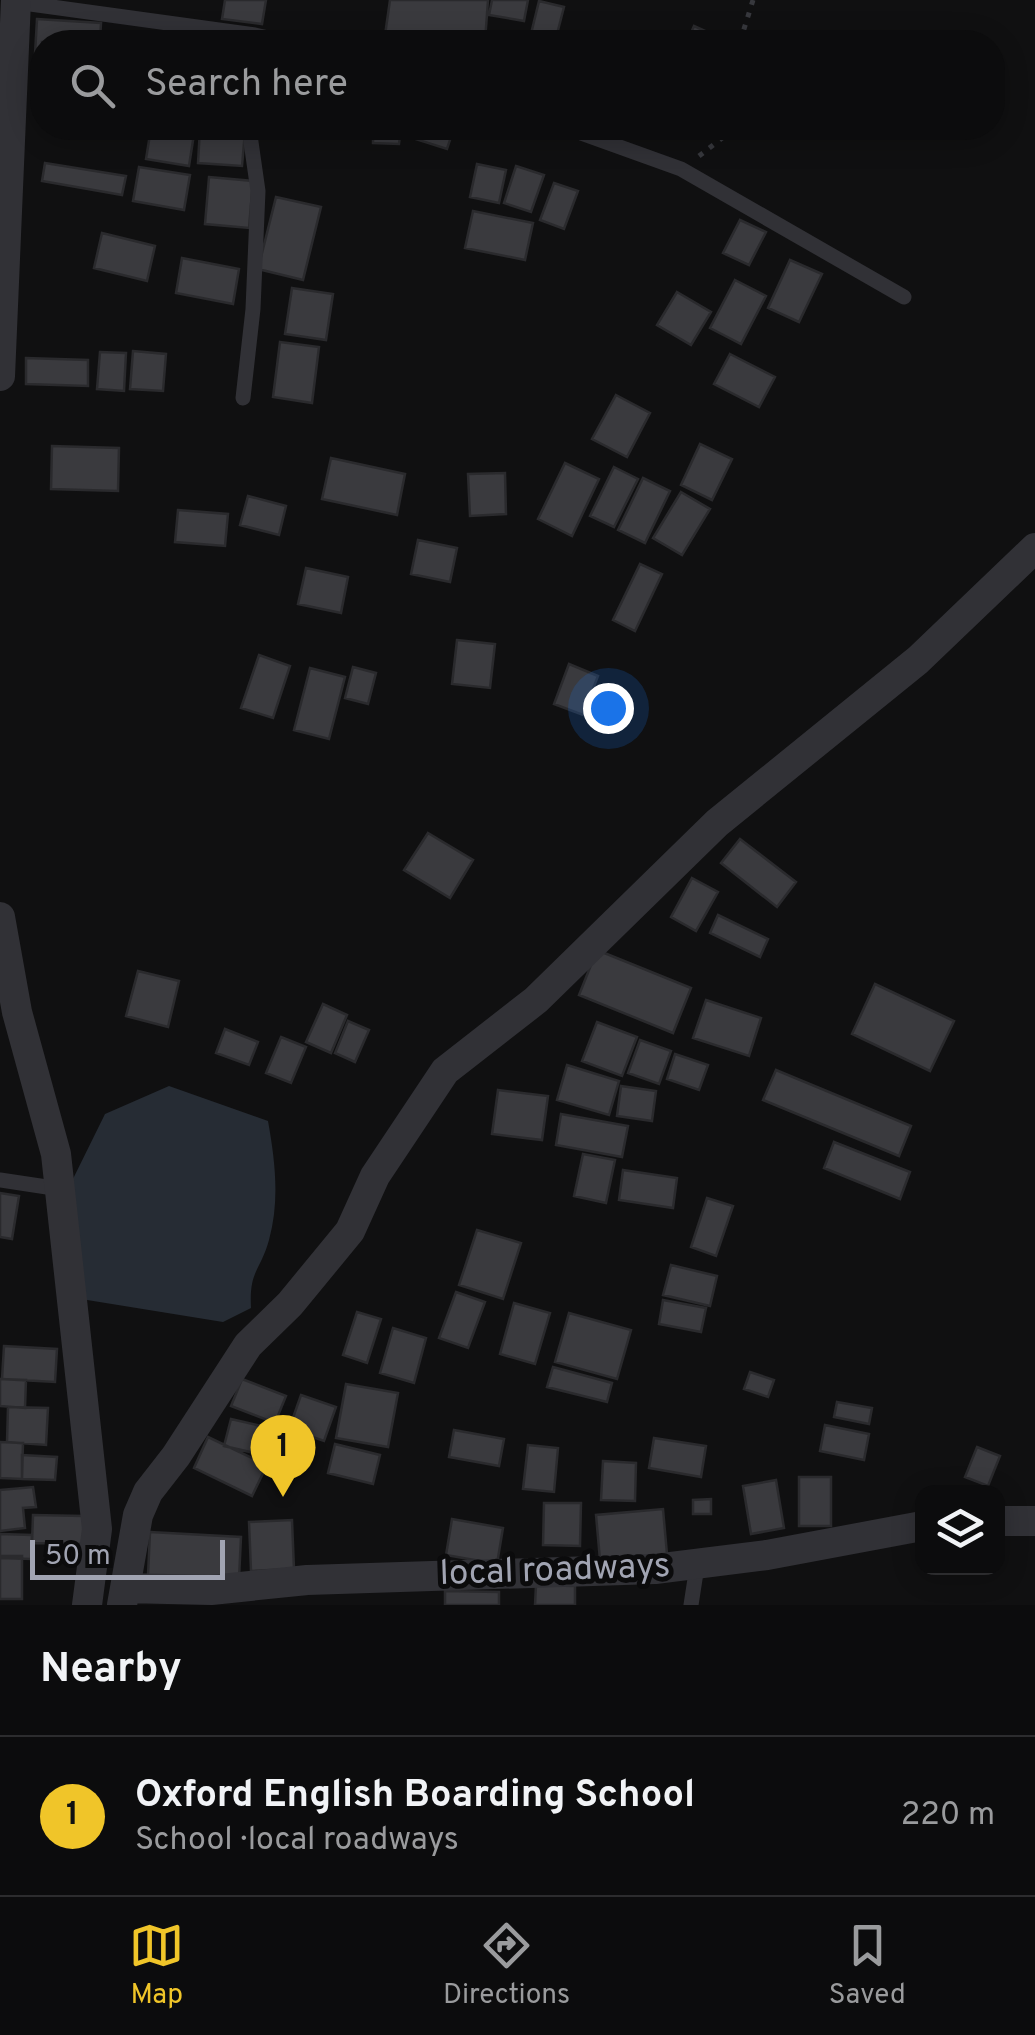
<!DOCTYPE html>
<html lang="en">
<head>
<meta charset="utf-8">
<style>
  :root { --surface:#0c0c0d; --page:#151516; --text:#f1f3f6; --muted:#9a9b9d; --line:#2c2c2e; --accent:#f0c529 }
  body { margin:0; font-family:Overpass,sans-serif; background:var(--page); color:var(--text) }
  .controls { position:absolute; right:30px; bottom:30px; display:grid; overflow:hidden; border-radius:20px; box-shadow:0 5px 25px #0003 }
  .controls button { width:90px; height:90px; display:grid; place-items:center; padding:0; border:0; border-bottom:2px solid var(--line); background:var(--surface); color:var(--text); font:50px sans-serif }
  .scale { position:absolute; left:30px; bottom:25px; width:195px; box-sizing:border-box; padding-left:10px; border:5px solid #a1a4b2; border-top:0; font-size:28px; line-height:35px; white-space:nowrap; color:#a1a4b2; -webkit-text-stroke:8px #0b0b0c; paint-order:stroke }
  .you { position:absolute; left:608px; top:708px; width:35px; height:35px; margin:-25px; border:8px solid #fff; border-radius:50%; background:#1a73e8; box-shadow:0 0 0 15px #1a73e833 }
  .badge { display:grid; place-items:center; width:65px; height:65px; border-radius:50%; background:var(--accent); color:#111; font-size:32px; font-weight:700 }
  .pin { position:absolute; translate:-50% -82px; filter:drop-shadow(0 2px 5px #0008) }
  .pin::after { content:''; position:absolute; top:52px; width:35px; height:30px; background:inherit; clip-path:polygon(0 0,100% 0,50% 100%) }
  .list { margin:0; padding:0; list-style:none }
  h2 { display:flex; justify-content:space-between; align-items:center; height:130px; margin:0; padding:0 40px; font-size:42px }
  h2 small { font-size:32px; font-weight:400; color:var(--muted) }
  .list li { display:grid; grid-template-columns:65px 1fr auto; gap:30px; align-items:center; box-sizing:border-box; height:160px; padding:0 40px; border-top:2px solid var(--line) }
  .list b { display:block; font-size:38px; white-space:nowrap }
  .list p { margin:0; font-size:32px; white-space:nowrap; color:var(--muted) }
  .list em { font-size:32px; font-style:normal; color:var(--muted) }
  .icon { flex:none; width:55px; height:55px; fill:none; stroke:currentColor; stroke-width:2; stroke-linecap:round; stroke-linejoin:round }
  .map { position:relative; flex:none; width:1035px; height:1605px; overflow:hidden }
  .search { position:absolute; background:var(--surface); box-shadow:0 5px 25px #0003; left:30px; right:30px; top:30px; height:110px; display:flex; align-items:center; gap:25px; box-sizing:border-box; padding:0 35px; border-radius:40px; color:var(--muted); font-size:38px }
  .sheet { height:290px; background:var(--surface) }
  nav { display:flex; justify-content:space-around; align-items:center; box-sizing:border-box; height:140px; border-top:2px solid var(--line); background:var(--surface); font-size:28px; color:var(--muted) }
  nav a { display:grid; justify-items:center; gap:5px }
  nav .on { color:var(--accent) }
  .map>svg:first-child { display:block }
  .water { fill:#262c34 }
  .building { fill:#3a3a3e; stroke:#2a2a2d; stroke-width:2.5 }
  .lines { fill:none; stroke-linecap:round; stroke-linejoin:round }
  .path { stroke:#37383d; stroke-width:5; stroke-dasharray:5 8; stroke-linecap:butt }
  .service { stroke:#313136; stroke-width:15 }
  .minor { stroke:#313136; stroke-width:30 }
  .labels { text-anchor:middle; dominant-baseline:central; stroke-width:10; stroke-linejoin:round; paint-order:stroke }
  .street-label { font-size:35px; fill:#a1a4b2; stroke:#0b0b0c }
</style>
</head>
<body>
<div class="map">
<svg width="1035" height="1605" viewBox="0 0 1035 1605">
  <rect width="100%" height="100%" fill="#101011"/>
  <path class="water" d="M169,1086l99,35c7,39 12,79 1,119 -9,32 -20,30 -18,68l-28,14 -142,-23 -13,-110 37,-75z"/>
  <path class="building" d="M225,0h41l-4,24 -40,-5z
    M390,0h98l-3,42h-101z
    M492,0h36l-4,21 -35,-6z
    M539,1l25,6 -9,35h-26z
    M37,19l64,4 -1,19h-58v12h-7z
    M694,26l29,13 -2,3h-34z
    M151,128h44l-6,38 -43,-7z
    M200,128l45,4 -3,34 -44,-3z
    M269,128h28v9l-28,-2z
    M373,128h28l-2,16 -26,-1z
    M409,128h45l-7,21 -41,-13z
    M45,163l81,13 -4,19 -80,-14z
    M477,164l29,6 -7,33 -29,-6z
    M516,166l28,9 -13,37 -27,-9z
    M139,167l51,8 -6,35 -51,-9z
    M209,177l44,4 -4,47 -44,-4z
    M554,183l24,8 -14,38 -24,-9z
    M276,197l45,10 -18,73 -45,-11z
    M473,211l60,12 -8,37 -60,-12z
    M740,220l26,12 -17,33 -26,-12z
    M102,233l53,13 -8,35 -53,-13z
    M182,258l57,11 -6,35 -57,-11z
    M790,260l32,14 -23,48 -31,-14z
    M735,280l31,16 -25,48 -31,-16z
    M292,288l41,6 -7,46 -41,-6z
    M677,292l34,20 -20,33 -34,-20z
    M280,342l39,5 -7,56 -39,-6z
    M133,351l33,3 -3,37 -33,-2z
    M100,352l26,1 -2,38 -27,-2z
    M730,354l45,23 -16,30 -45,-23z
    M26,358l62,2v26l-62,-2z
    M616,395l34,18 -23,44 -35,-18z
    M700,444l32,15 -20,41 -31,-15z
    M52,446l67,2 -1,43 -67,-2z
    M331,458l74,16 -8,41 -75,-16z
    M565,463l34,16 -27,57 -34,-17z
    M614,467l24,12 -24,48 -24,-11z
    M505,473l1,41 -36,2 -2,-42z
    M643,478l27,13 -25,52 -27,-13z
    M681,492l29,17 -28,46 -29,-17z
    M248,496l38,10 -7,29 -39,-10z
    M178,510l50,4 -3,32 -50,-4z
    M418,540l39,8 -7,34 -39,-8z
    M640,564l22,10 -27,57 -22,-11z
    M306,568l42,9 -7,36 -43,-9z
    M457,640l38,4 -5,44 -38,-4z
    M259,655l31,11 -17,52 -32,-10z
    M569,664l29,12 -15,39 -29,-11z
    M353,667l23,6 -8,31 -23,-6z
    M310,668l35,9 -16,62 -35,-9z
    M428,833l45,27 -23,38 -46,-28z
    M740,839l56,43 -19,25 -56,-44z
    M692,878l26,14 -22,39 -25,-14z
    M718,915l50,24 -8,18 -50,-24z
    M597,950l94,38 -18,45 -94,-38z
    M138,971l41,10 -11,46 -42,-11z
    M875,984l79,37 -24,50 -78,-37z
    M706,1000l55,18 -12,38 -56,-18z
    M323,1004l24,11 -16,38 -25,-11z
    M348,1021l21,9 -14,32 -20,-9z
    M597,1022l40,15 -15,39 -40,-15z
    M225,1029l33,13 -9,23 -33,-12z
    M281,1037l25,10 -15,36 -25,-10z
    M640,1040l31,11 -12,33 -31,-11z
    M675,1054l33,11 -9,25 -32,-11z
    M567,1065l52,16 -10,34 -52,-15z
    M776,1070l135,56 -12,30 -136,-56z
    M621,1086l35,5 -4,30 -35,-5z
    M498,1090l50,6 -6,44 -50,-6z
    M561,1114l67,12 -6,31 -66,-12z
    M834,1142l76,30 -10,27 -76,-31z
    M583,1154l32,6 -9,43 -32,-7z
    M623,1170l54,8 -4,30 -54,-8z
    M0,1193l19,3 -7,43 -12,-2z
    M707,1198l26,8 -17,50 -25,-9z
    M477,1230l44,13 -18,56 -44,-14z
    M671,1265l46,11 -7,30 -47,-11z
    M456,1292l29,10 -17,46 -29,-10z
    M663,1300l43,8 -5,24 -42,-8z
    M514,1303l36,10 -15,51 -35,-10z
    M357,1312l24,7 -14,44 -24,-8z
    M569,1313l62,17 -14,49 -62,-17z
    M393,1328l33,10 -12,45 -34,-10z
    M4,1346l53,3 -2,33 -53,-3z
    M553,1367l59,16 -5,19 -60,-15z
    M750,1372l24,8 -6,17 -24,-8z
    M0,1379l26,1 -1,28 -25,-2z
    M242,1379l44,17 -11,27 -44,-17z
    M346,1384l52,9 -10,54 -52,-9z
    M301,1395l35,12 -12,34 -35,-12z
    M837,1402l35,6 -3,16 -35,-7z
    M8,1407l40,1 -2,37 -39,-3z
    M231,1419l60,14 -6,27 -61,-14z
    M825,1425l44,9 -5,26 -44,-9z
    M454,1430l50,9 -5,27 -50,-9z
    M208,1437l59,28 -15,31 -58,-28z
    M654,1438l52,8 -5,31 -52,-9z
    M0,1442l23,1 -1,36 -22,-1z
    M335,1444l45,11 -7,29 -45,-11z
    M528,1445l30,3 -4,44 -31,-3z
    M977,1447l23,9 -12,30 -23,-9z
    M22,1455l35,2 -2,23 -33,-1z
    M603,1461l33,2 -1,38 -34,-1z
    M799,1477h32v49h-32z
    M776,1480l8,48 -33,6 -8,-48z
    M33,1487l3,20 -13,1 2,20 -25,3v-41z
    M711,1499v15h-18v-14z
    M544,1503h37l-1,43 -37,-1z
    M663,1509l4,45 -67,6 -4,-45z
    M33,1515l51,1v28l-52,-1z
    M452,1519l51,9 -6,36 -51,-9z
    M292,1520l2,49 -43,2 -2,-49z
    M150,1532l91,5 -2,42 -91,-4z
    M0,1534l32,1 -1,24 -31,-1z
    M0,1556h22v43h-22z
    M536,1585l39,1v19h-40z
    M445,1591l54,1v13h-54z"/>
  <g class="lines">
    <path class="path" d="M740,42l13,-42
      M699,156l27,-21v-7"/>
    <path class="service" d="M16,2l239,33 31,7
      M567,128l114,41 223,128
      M243,398l10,-89 5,-118 -9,-63
      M0,1180l60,9
      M691,1605l6,-39"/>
    <path class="minor" d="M0,376l16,-376
      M0,917l17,95 39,142 41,375 -10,76
      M998,1521h37
      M125,1588l86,2 96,-10 348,-11 112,-14 155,-29
      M122,1605l16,-90 10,-23 28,-36 72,-111 42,-41 60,-73 25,-55 70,-105 91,-71 181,-177 201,-163 117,-112"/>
  </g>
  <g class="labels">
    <g class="street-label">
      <text transform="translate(555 1571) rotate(-2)">local roadways</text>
    </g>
  </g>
</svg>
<div class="controls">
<button><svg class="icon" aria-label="layers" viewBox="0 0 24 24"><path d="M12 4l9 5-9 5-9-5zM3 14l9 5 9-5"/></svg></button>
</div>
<div class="scale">50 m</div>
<div class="you"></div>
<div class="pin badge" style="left:283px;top:1497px">1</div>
<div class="search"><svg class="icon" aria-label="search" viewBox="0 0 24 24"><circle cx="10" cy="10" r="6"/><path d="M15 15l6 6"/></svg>Search here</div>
</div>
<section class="sheet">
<h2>Nearby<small></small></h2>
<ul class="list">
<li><span class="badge">1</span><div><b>Oxford English Boarding School</b><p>School · local roadways</p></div><em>220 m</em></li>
</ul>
</section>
<nav>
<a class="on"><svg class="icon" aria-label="map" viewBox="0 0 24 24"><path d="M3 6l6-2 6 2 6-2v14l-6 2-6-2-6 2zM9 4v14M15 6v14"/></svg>Map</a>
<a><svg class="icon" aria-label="directions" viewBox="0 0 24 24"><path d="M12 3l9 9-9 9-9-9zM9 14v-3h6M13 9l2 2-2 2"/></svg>Directions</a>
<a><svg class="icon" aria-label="saved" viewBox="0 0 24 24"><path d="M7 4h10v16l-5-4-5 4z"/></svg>Saved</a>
</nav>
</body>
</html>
